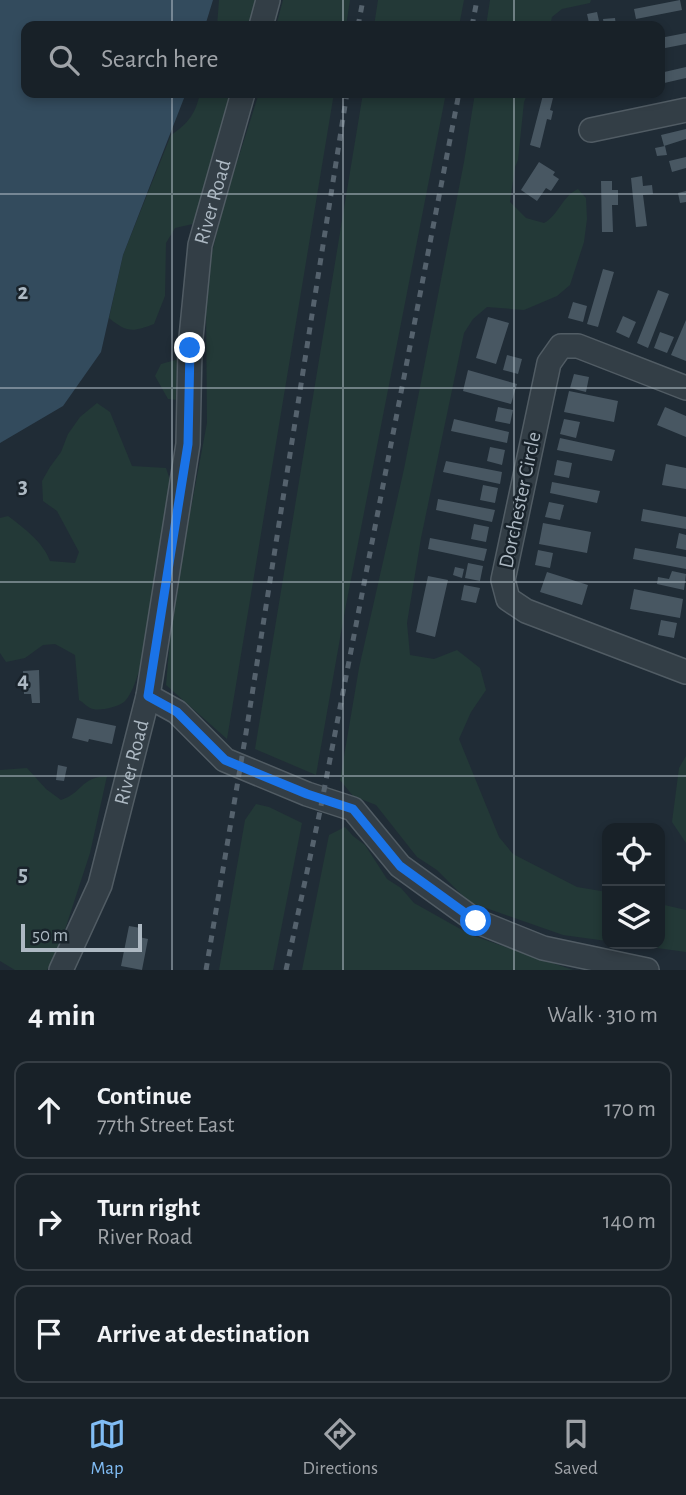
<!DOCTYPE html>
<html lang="en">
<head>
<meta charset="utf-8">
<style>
  :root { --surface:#182128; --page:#252e34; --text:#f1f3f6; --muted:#9fa3a8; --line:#363e45; --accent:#81bdf5 }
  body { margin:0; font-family:"Alegreya Sans",sans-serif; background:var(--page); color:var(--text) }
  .controls { position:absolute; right:21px; bottom:21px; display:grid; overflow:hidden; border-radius:14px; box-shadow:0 4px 10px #0003 }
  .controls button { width:63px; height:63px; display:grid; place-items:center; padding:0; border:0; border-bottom:2px solid var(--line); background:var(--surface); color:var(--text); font:35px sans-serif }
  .scale { position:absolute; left:21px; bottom:18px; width:121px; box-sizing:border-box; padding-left:7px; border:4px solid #adb9c3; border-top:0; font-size:19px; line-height:24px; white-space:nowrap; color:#adb9c3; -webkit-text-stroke:5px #19232b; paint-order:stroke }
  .stop { position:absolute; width:21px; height:21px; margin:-16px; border:5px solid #1a73e8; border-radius:50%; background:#fff }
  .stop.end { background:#1a73e8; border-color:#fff; box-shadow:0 2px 7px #0008 }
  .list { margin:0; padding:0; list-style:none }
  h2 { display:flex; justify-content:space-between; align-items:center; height:91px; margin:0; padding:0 28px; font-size:30px }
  h2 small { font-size:23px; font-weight:400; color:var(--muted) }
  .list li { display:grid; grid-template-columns:46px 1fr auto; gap:21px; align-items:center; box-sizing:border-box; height:98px; margin:0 14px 14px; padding:0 14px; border:2px solid var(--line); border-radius:14px }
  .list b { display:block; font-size:26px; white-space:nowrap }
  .list p { margin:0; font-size:23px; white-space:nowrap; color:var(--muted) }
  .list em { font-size:23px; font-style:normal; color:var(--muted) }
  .icon { flex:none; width:38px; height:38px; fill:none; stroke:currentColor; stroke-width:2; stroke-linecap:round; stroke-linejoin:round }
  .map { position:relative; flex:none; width:686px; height:970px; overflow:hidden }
  .search { position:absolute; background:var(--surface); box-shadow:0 4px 10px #0003; left:21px; right:21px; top:21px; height:77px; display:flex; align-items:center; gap:18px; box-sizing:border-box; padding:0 24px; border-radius:14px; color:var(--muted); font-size:26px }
  .sheet { height:427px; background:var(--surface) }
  nav { display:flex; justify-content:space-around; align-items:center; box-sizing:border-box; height:98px; border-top:2px solid var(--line); background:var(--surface); font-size:19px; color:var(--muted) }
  nav a { display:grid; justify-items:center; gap:4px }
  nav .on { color:var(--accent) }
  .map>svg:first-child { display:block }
  .green { fill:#233937 }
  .water { fill:#334b5d }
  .building { fill:#485762 }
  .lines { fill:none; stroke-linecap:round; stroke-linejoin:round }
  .minor-casing { stroke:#515c64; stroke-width:26 }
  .minor { stroke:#333e46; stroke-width:23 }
  .rail { stroke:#55626d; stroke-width:5; stroke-dasharray:7 7; stroke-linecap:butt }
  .route { stroke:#1a73e8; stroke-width:9 }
  .grid { fill:none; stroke:#adb9c3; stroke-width:2; stroke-opacity:0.55 }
  .labels { text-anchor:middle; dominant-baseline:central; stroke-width:5; stroke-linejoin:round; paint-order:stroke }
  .street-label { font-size:21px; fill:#adb9c3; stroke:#19232b }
  .grid-label { font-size:23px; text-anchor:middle; font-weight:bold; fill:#adb9c3; stroke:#19232b; stroke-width:5; stroke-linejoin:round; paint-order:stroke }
</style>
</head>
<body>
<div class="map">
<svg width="686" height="970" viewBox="0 0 686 970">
  <rect width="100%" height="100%" fill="#202c36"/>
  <path class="green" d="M219,0h40l-7,26h-35z
    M283,0h67l-4,26h-70z
    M378,0h86l-5,26h-85z
    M490,0h101l-1,3 -28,6 -10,8 -2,9h-64z
    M200,93h33l-36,130 -22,5 -9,15 -1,53 -11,28c-21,8 -27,9 -45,-6l14,-63 48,-120c17,-11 25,-22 29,-42z
    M259,93h75l-107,646 -61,-54 7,-81 34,-181 -1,-120 6,-50 12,-50z
    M363,93h83l-101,517 -29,165 -61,-26z
    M475,93h53l-4,9 -6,58 -3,7 -5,35 16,16 18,5c15,-8 18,-27 34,-34l8,9 1,21 -3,23 -14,43 -13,11 -33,14 -37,-3 -14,12 -9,14 -43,205 -14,85 3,32 24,4 23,-9 23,18 6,22 -15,22 -12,27 40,98 14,17 64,33 30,5v49l-44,-6 -94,-33 -32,-32 -20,-13 -41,-52 -23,-9 -13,-16 19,-112 45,-199 60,-307z
    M179,359v41l-11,-1 -13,-23 6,-12z
    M97,403l13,9 22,54 34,2 4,12c-5,39 -21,202 -46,222 -7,5 -23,9 -31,7 -5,-1 -10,-7 -14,-9l-4,-45 -20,-11 -12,1 -18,13 -19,4 -6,-9v-135l8,-2c16,12 35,26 42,45l25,2 4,-11 -22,-41 -14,-10 -1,-20 8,-14 11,-15 7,-18 12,-17z
    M686,756v87l-14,-21 7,-54z
    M27,768l19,21 15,11c22,-7 18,-22 46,-24l-17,77 -33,101 -10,16h-32l-15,-9v-191z
    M256,804l13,3 33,16 -29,147h-54l26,-150z
    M345,827l8,9 12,9 22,34 14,9 13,15 57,32 102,35h-271l27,-135z
    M660,904l26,6v42l-58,-8h32z"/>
  <path class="water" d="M0,0h213l-8,26h-179v67h160l-63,162 -22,97 -38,54 -63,37z"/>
  <path class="building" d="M680,0l2,10 -46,9 -2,-10z
    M597,12l2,9 -10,2 -2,-9z
    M615,18l1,8h-12l-1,-7z
    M686,33v11l-26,5v-11z
    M686,67v11l-26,6v-11z
    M543,95l10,3 -3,12 3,1 -2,9 -4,-1 -7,29 -10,-3z
    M686,129v10l-22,7 -3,-11z
    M665,146l2,9 -10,1 -2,-8z
    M686,157v11l-14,4 -3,-11z
    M539,162l16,10 -2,3 6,4 -8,12 -5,-3 -9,13 -16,-11z
    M642,176l1,10 9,-1 1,9 -10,1 4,31 -11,1 -5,-49z
    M601,181h11v9h6v15h-6l1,27h-11z
    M686,191v11l-6,1 -2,-10z
    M603,269l11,3 -16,55 -11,-3z
    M658,290l11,4 -21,54 -11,-5z
    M573,302l14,4 -4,16 -15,-4z
    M623,316l13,6 -7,16 -13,-6z
    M488,317l21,6 -13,41 -20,-6z
    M686,320v41l-15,-6z
    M660,332l14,5 -7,16 -13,-5z
    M507,355l15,4 -4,15 -15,-4z
    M468,370l49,14 -6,20 -48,-13z
    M574,374l15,3 -3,15 -16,-4z
    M569,391l49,10 -4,21 -50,-10z
    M498,407l15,3 -3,14 -15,-3z
    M665,407l21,9v21l-29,-12z
    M454,419l55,13 -2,11 -56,-12z
    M564,419l16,3 -4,16 -16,-4z
    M560,438l55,12 -3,11 -55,-11z
    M490,447l15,3 -3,15 -15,-4z
    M557,460l15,3 -3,15 -15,-3z
    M446,461l56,11 -2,12 -57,-12z
    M666,464l20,4v21l-24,-4z
    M552,482l48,9 -3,12 -47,-10z
    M483,485l15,3 -3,15 -15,-3z
    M438,499l57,11 -3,12 -56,-12z
    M549,502l15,3 -4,15 -15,-3z
    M643,509l43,8v12l-45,-8z
    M543,523l48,9 -4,21 -48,-9z
    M474,524l15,3 -3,15 -15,-3z
    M679,533l7,2v15l-10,-2z
    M430,538l57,11 -3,12 -56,-12z
    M635,548l51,9v12l-53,-10z
    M538,550l15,3 -3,15 -15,-3z
    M468,563l15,3 -3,15 -15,-3z
    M455,567l9,2 -2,9 -9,-3z
    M672,571l14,3 -2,16 -27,-6 1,-7 11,2z
    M547,572l41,13 -6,20 -42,-13z
    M428,576l20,4 -13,57 -19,-5z
    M464,585l16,3 -4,15 -15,-3z
    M634,589l49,10 -3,19 -50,-9z
    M661,620l16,3 -3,15 -16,-3z
    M39,670l1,33h-8l-1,-9h-7l-1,-23z
    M77,718l39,8 -4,18 -23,-5 -1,3 -16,-4z
    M58,765l9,2 -3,14 -8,-1z
    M129,926l12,2 -2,9 9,2 -6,31 -21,-4z"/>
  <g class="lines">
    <g class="minor-casing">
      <g id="minor">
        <path d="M261,26l7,-26"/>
        <path d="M591,130l95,-20"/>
        <path d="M686,388l-108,-42h-17l-12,17 -46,217 5,19 18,12 160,61"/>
        <path d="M148,696l29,16 48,48 82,34 46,15 47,57 76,55 67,27 104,22"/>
        <path id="s1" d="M61,970l39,-85 48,-189 40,-252 2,-96 10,-103 43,-152"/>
      </g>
    </g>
    <use href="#minor" class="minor"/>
    <path class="rail" d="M358,26l5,-26
      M472,26l5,-26
      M206,970l40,-237 101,-640
      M286,970l34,-159 139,-718"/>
  </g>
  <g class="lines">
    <path class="route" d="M190,348l-2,96 -40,252 29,16 48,48 82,34 46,15 47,57 76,55"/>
  </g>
  <path class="grid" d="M172,0v26M343,0v26M514,0v26M172,93v877M343,93v877M514,93v877M0,194h686M0,388h686M0,582h686M0,776h686"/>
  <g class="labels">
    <g class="street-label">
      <text stroke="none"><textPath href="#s1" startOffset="788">River Road</textPath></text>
      <text transform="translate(520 500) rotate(-78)">Dorchester Circle</text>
      <text stroke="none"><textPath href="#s1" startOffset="220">River Road</textPath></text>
    </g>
  </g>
  <g class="grid-label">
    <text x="23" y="299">2</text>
    <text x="23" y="493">3</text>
    <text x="23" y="687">4</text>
    <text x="23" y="881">5</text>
  </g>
</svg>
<div class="controls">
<button><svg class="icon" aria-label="locate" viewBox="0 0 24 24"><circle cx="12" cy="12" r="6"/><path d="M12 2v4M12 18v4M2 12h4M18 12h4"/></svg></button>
<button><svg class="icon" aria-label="layers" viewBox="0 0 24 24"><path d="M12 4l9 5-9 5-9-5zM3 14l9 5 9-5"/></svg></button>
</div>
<div class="scale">50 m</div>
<div class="stop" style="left:476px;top:921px"></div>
<div class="stop end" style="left:190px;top:348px"></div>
<div class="search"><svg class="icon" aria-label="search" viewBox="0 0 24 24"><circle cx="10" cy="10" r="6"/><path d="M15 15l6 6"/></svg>Search here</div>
</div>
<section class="sheet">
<h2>4 min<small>Walk · 310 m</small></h2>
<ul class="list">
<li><svg class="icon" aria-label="ahead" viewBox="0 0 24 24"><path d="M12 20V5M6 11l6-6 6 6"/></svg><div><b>Continue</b><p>77th Street East</p></div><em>170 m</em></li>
<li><svg class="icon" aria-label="right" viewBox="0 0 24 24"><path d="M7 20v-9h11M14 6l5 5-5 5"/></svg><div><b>Turn right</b><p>River Road</p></div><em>140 m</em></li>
<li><svg class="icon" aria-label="arrive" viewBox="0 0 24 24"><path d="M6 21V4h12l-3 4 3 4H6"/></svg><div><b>Arrive at destination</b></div></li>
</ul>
</section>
<nav>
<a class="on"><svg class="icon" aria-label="map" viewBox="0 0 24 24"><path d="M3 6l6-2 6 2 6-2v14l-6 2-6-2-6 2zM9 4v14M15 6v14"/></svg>Map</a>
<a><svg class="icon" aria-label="directions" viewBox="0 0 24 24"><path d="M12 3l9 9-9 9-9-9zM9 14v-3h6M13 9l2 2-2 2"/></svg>Directions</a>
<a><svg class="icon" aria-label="saved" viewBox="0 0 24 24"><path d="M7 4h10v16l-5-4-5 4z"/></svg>Saved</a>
</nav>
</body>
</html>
